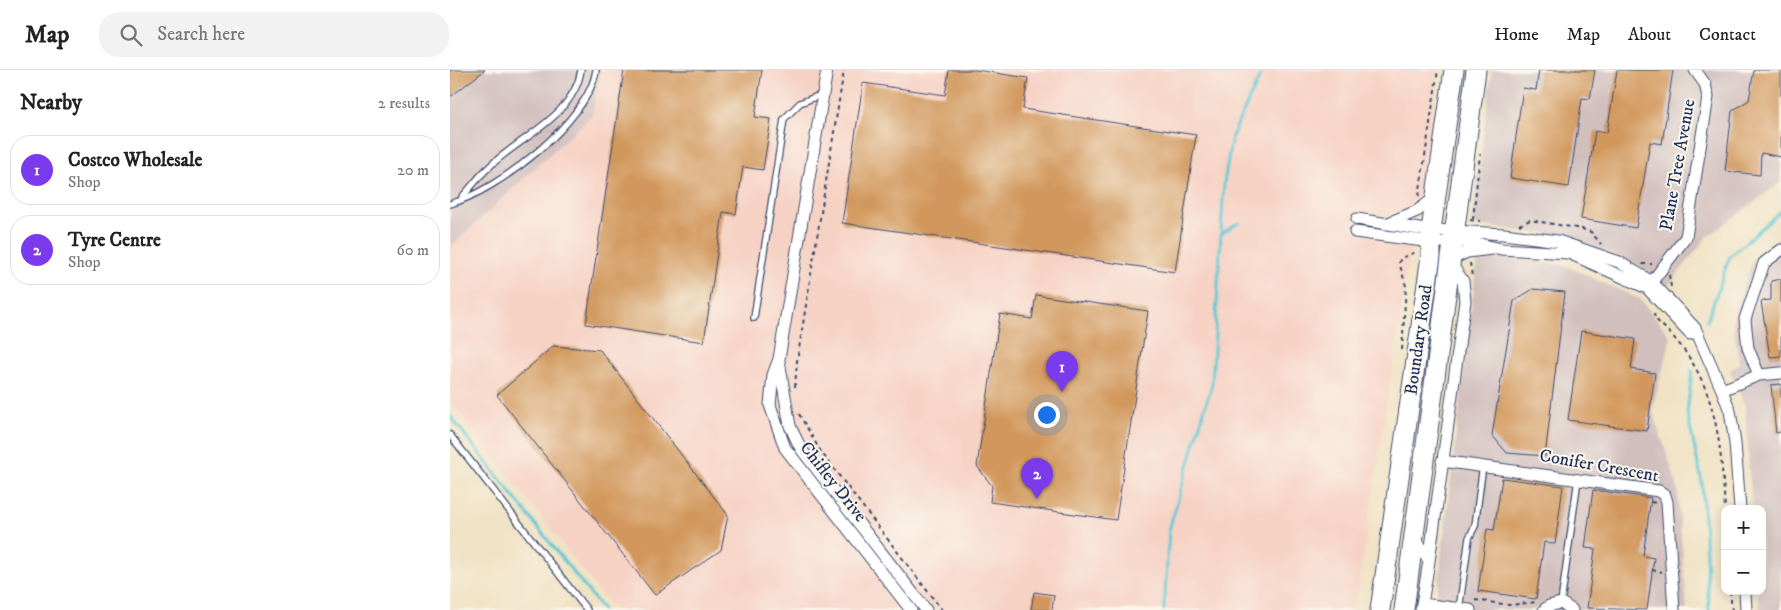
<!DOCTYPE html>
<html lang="en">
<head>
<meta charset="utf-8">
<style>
  :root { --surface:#fff; --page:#f2f2f2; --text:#222; --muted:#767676; --line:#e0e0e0; --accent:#7c3aed }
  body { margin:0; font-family:"IM FELL DW Pica",serif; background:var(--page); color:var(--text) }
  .controls { position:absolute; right:15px; bottom:15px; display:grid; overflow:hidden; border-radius:10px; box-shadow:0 2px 12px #0003 }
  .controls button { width:45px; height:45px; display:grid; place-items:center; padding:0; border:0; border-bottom:1px solid var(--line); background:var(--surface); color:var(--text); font:25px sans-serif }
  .you { position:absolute; left:596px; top:344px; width:18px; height:18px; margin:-12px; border:4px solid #fff; border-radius:50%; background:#1a73e8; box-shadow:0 0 0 8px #1a73e833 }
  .badge { display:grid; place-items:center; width:32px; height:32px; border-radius:50%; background:var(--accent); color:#fff; font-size:16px; font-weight:700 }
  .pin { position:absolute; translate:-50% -41px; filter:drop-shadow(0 1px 2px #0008) }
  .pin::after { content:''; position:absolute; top:26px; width:18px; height:15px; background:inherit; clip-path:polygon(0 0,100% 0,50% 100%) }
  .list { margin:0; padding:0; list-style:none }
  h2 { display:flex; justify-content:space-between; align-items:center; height:65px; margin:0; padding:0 20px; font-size:21px }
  h2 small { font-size:16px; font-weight:400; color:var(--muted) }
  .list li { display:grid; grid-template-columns:32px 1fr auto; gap:15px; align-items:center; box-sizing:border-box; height:70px; margin:0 10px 10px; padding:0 10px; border:1px solid var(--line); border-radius:20px }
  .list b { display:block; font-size:19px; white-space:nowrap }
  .list p { margin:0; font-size:16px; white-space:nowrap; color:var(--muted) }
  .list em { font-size:16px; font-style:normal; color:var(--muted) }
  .icon { flex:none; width:28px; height:28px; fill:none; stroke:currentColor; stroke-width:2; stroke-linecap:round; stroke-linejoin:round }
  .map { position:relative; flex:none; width:1331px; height:540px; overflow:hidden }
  header { display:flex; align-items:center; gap:30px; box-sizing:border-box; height:70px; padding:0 25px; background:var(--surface); border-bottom:1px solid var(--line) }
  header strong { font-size:24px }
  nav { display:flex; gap:28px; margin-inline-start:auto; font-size:18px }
  .search { width:350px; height:45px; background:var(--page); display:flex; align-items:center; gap:12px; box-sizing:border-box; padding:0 18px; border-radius:20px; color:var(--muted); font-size:19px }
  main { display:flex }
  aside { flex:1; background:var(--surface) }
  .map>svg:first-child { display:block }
  .built { fill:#f6d2c4 }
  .industrial { fill:#d1bfbe }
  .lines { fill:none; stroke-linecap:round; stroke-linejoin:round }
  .stream { stroke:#5cc8d4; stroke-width:3 }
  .building { fill:#d1975c }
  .service-casing { stroke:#3b4a6d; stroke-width:8 }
  .minor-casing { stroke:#3b4a6d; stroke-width:13 }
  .primary-casing { stroke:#3b4a6d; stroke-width:21 }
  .path { stroke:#3b4a6d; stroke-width:2; stroke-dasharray:4 4; stroke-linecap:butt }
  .service { stroke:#fff; stroke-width:5.5 }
  .minor { stroke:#fff; stroke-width:11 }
  .primary { stroke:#fff; stroke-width:19 }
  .labels { text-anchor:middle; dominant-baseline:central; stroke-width:4; stroke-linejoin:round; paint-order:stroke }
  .street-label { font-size:18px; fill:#1b2f5e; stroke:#fbf7ec }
</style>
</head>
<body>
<header>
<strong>Map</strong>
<div class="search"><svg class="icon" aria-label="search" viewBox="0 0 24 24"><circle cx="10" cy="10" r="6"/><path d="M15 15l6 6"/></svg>Search here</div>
<nav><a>Home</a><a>Map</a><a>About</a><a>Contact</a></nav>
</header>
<main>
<aside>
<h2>Nearby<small>2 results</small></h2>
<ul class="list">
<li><span class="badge">1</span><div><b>Costco Wholesale</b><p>Shop</p></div><em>20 m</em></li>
<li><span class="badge">2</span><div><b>Tyre Centre</b><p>Shop</p></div><em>60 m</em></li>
</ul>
</aside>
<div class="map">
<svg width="1331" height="540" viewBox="0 0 1331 540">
  <rect width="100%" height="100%" fill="#fbf7ec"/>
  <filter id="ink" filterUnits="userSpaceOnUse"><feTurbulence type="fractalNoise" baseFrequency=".02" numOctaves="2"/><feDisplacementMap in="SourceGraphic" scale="10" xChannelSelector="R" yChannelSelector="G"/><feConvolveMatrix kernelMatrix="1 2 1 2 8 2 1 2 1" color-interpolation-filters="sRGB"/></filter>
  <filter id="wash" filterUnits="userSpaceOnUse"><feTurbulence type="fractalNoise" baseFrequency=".0096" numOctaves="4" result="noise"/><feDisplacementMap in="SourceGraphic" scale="20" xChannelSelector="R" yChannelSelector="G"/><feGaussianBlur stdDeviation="1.12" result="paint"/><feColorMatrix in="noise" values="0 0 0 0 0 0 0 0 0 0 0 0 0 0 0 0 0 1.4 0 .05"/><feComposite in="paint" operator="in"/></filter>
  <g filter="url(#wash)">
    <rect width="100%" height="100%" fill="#f0e2c4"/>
    <path class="built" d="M0,0h988l-83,540h-741l-164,-210z"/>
    <path class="industrial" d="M0,0h150l-8,45 -142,132z
      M1042,0h289v112l-74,55 -39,49 -31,-21 -65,-27 -100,-14z
      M1331,166v374h-21l-2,-19h4v-82h-10l-7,-103 -15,-36 9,-6 -6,-45 19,-58z
      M1028,184l88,12 74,33 31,38 -19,73 25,75 10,125h-252z"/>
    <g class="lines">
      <path class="stream" d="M771,164l18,-11
        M1257,251l23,-65 51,-45
        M1242,301l-5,42 15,69 7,128
        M0,346l153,194
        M714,540l5,-80 43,-146 12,-201 8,-47 28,-60"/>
    </g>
    <g id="blocks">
      <path class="building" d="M0,0h35l-35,27z
        M174,0h138l-7,47 16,2 -8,51 -20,-3 -7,47 -13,-2 -19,130 -118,-18z
        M499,0h27l52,8 -5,31 173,26 -21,137 -333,-49 21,-140 82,12z
        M1089,0h56l-5,29 -8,-1 -13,89 -59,-9 13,-90 13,2z
        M1167,0h56l-11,74 -12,-2 -14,86 -55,-9 14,-88 12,2z
        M1304,0h27v87l-20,-4 -1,22 -35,-4 7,-60 17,-11z
        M1331,209v77l-11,1 -9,-56 10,-1v-19z
        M1083,219l32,3 -20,164 -38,-3 -15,-18 22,-134z
        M586,225l112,16 -32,209 -126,-18 2,-16 -15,-20 23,-152 32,5z
        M1131,261l54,8 -4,30 24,4 -8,58 -79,-11z
        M103,276l47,4 128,165 -7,35 -66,45 -158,-200z
        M1331,314v48l-5,1 -5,-48z
        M1052,408l61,8 -8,58 -11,-2 -8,57 -58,-8 9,-62 7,1z
        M1143,420l58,8 -8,58 11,2 -7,52 -60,-2 8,-59 -10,-1z
        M584,522l20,3 -2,15h-21z"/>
    </g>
  </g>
  <g filter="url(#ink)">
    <use href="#blocks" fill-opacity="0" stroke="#3b4a6d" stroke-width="1"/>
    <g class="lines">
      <g class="service-casing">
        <path id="service" d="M12,127c9,-9 16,-20 26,-29 30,-30 86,-51 93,-98
          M0,134c47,-13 139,-83 146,-134
          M304,248l30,-199 16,-16 23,-9
          M0,365l137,175
          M1111,533l17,-124
          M1009,540l10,-72 6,-12 8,-61"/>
      </g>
      <g class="minor-casing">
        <path id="minor" d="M377,0l-48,289 -6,16 -3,30 15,43 126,162
          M907,149l62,10 85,5 54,7 61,21 33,20 43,46 27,62 8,21 5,32 5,66
          M936,154l31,-13 18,-13
          M905,162l76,10h41l29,7 68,4 78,35 43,46
          M1002,189l15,-7 25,-3
          M1198,217l38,-50 22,-140 -3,-13 -10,-14
          M329,291l11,65 11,23 125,161
          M1309,305l-11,-27 -3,-29 19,-56 17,-13
          M1272,320l37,-15 22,-2
          M992,391l217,30 6,4 2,7 7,108
          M964,466l15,25 -8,49
          M979,491l36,-260 -2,-20 -12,-17
          M1295,521l1,19
          M972,534l48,6
          M1094,540l5,-4 12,-3 11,7"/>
      </g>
      <g class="primary-casing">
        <path id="primary" d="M930,540l51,-354v-26l23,-160
          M954,540l72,-540"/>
      </g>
      <path class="path" d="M969,126l19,-126
        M1023,149l7,-65
        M1020,150l10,1
        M1069,155l11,-5 52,9 9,3 10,12
        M1020,193l2,13
        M1192,194h10
        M1219,205l2,12
        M1204,243l1,6c61,53 65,114 70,190
        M952,280l4,-64 -7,-24 2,-4 15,-6
        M345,317l2,-26 47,-291
        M349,344l22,38 121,158
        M1201,432l6,1
        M1202,500l10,2
        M1280,521l2,19
        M1025,530l34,5 29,-3"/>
      <use href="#service" class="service"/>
      <use href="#minor" class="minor"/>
      <use href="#primary" class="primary"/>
    </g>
  </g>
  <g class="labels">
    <g class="street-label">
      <text transform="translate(1228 95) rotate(-80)">Plane Tree Avenue</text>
      <text transform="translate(969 270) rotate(-82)">Boundary Road</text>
      <text transform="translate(1149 396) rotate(10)">Conifer Crescent</text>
      <text transform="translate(383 412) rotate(52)">Chifley Drive</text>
    </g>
  </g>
</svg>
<div class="controls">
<button>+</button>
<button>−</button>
</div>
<div class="you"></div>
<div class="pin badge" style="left:612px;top:322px">1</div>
<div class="pin badge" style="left:587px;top:429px">2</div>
</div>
</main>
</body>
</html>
